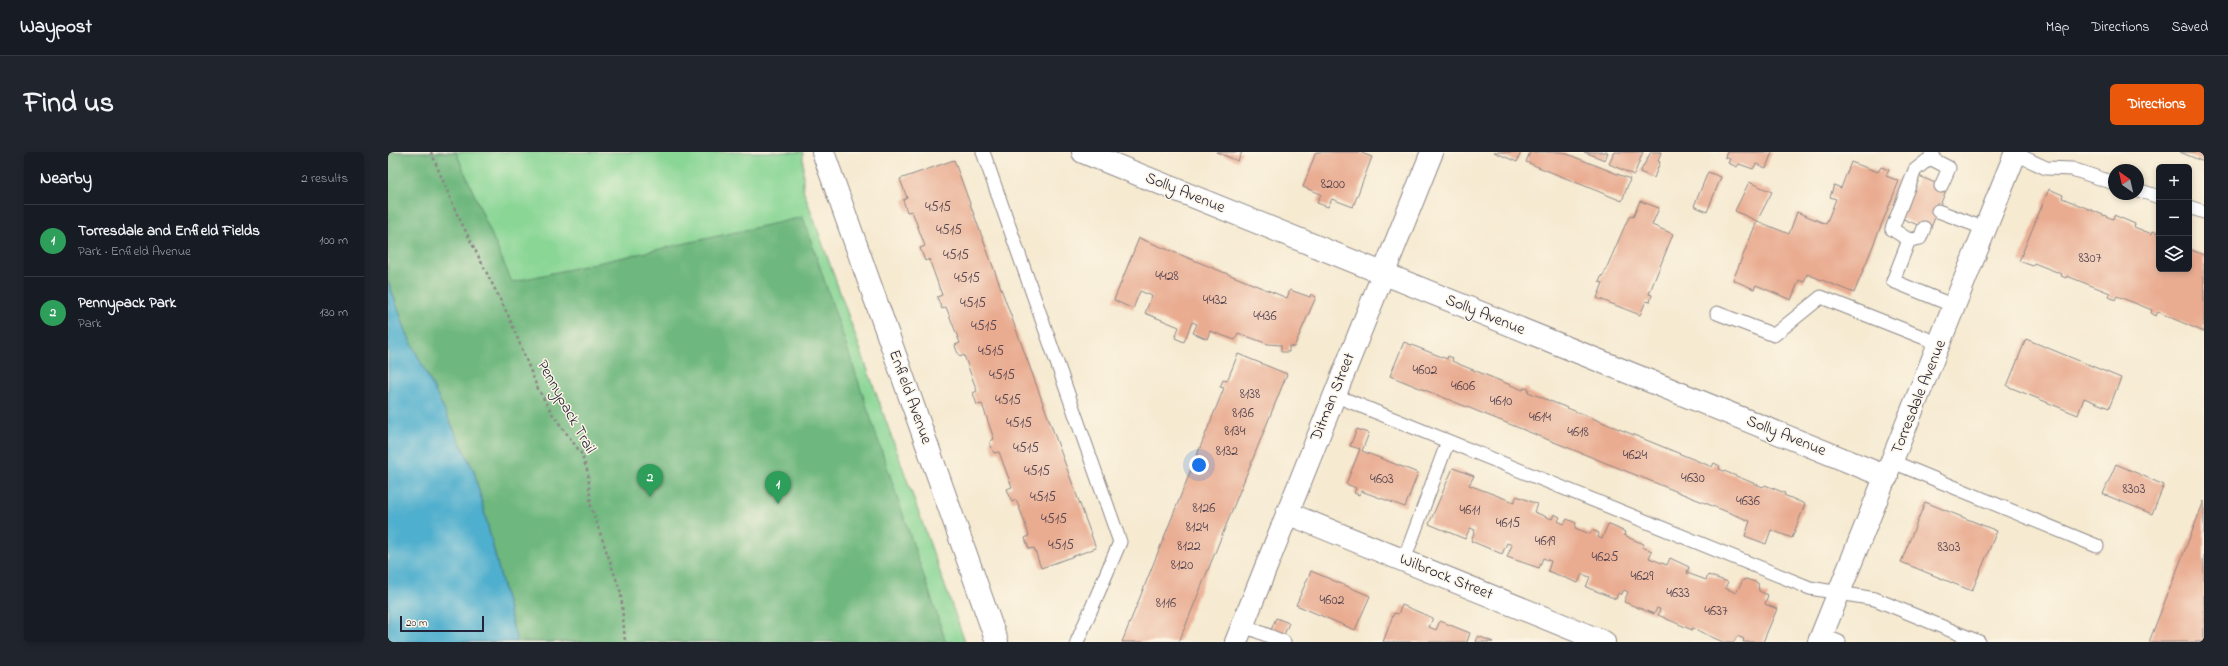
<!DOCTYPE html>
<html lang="en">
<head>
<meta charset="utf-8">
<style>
  :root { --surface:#171b24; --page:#20242c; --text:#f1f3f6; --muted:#9ea1a6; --line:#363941; --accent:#ea580c }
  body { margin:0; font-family:"Indie Flower",sans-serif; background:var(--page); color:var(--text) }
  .controls { position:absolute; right:12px; top:12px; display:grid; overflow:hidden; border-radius:6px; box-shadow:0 2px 6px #0003 }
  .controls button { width:36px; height:36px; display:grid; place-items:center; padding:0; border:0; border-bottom:1px solid var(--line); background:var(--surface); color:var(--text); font:20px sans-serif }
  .compass { position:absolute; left:1720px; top:12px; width:36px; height:36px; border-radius:50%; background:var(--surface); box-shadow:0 2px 6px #0003; rotate:326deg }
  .scale { position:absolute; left:12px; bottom:10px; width:84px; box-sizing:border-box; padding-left:4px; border:2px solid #22223b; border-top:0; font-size:11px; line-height:14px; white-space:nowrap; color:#22223b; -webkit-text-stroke:3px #fcf5e5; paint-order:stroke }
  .you { position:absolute; left:811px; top:313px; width:14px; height:14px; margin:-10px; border:3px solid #fff; border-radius:50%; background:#1a73e8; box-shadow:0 0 0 6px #1a73e833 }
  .badge { display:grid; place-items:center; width:26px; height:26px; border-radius:50%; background:var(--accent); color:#fff; font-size:13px; font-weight:700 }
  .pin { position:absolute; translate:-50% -33px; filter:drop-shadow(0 1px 2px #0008) }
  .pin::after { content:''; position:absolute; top:21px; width:14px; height:12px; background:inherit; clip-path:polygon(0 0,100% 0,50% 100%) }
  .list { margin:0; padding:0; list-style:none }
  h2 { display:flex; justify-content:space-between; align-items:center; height:52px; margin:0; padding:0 16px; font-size:17px }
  h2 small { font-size:13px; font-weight:400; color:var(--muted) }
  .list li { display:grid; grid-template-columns:26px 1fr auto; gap:12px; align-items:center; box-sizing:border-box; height:72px; padding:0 16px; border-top:1px solid var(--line) }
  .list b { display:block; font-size:15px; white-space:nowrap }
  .list p { margin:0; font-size:13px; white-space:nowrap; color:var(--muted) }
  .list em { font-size:13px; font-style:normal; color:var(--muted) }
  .icon { flex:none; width:22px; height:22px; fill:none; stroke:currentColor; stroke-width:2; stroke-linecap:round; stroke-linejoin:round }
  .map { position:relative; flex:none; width:1816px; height:490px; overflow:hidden; border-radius:6px }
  header { display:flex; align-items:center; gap:24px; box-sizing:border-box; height:56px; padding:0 20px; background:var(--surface); border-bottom:1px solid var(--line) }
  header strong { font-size:19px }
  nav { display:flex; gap:22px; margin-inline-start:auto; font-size:14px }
  .intro { display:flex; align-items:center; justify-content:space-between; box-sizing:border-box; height:96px; padding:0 24px }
  h1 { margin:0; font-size:28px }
  .button { padding:10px 18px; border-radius:6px; background:var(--accent); color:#fff; font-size:14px; font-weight:700 }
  main { display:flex; gap:24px; padding:0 24px }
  aside { flex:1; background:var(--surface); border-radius:6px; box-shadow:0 2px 6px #0003 }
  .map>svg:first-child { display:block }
  .green { fill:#89d695; stroke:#567c68 }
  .forest { fill:#6eb77e; stroke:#486c5c }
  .water { fill:#4fafce; stroke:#386884 }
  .building { fill:#e9ac91 }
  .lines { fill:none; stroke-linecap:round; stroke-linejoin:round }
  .service-casing { stroke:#8c8686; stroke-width:15 }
  .minor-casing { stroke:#8c8686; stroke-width:24 }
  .tertiary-casing { stroke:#8c8686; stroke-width:24 }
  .path { stroke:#8c8686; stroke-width:2.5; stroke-dasharray:3 3; stroke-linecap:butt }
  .service { stroke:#fff; stroke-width:13 }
  .minor { stroke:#fff; stroke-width:22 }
  .tertiary { stroke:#fff; stroke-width:22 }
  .labels { text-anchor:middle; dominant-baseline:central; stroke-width:3; stroke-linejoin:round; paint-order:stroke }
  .number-label { font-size:14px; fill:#544450 }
  .street-label { font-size:16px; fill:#22223b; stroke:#fcf5e5 }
</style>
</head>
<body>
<header>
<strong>Waypost</strong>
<nav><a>Map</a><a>Directions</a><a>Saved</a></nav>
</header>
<div class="intro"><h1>Find us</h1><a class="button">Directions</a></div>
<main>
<aside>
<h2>Nearby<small>2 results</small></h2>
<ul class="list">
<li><span class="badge" style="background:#2e9e5b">1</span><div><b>Torresdale and Enfield Fields</b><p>Park · Enfield Avenue</p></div><em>100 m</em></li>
<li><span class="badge" style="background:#2e9e5b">2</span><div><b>Pennypack Park</b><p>Park</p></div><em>130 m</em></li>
</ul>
</aside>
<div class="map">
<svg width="1816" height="490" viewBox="0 0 1816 490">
  <rect width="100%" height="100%" fill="#fcf5e5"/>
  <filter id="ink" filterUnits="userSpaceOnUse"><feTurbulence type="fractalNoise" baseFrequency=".025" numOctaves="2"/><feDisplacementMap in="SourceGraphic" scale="8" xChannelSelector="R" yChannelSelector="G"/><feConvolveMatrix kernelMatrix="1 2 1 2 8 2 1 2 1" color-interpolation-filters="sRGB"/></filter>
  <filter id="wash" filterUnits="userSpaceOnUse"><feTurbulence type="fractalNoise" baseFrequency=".012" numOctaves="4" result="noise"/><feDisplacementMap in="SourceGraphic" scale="16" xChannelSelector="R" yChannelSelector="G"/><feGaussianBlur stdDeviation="0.9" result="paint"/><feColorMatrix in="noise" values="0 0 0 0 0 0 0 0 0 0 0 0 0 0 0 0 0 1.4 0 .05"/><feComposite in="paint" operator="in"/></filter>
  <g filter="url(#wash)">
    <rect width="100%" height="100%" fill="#f6ead1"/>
    <path class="green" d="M0,0h415v37l162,453h-577z"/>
    <path class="forest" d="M0,0h68l56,130 291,-65 143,425h-429l-43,-171 -67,-137 -19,-53z"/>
    <path class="water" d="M0,129l19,53 67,137 43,171h-129z"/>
    <g id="blocks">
      <path class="building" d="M828,0h26l-4,9z
        M928,0h43l13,5 -19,50 -21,-8 -4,8 -11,-4 4,-9 -18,-7z
        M1106,0h27l-4,10z
        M1142,0h32l68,27 -8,22 -96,-39z
        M1196,0h24l-3,8z
        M1227,0h28l-9,23 -25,-11z
        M1263,0h10l-3,9 2,1 -6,16 -14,-6z
        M1339,0h45l-6,16 -10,-4 -3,5 -14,-5 -2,3 -9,-4 2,-4 -5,-2z
        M1792,0h24v10z
        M566,8l142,388 -55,20 -7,-20 -5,1 -4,-11 4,-2 -6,-19 -7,-17 -4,2 -5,-13 5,-2 -13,-35 -5,1 -3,-7 -1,-5 4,-2 -12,-35 -5,1 -4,-12 4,-2 -7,-19 -6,-17 -4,2 -4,-8 -1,-4 5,-2 -14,-36 -4,2 -5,-12 5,-2 -13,-36 -4,2 -5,-13 5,-2 -13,-35 -5,1 -4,-12 4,-2 -7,-19z
        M1463,10l27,10 3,-5 8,3 -3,6 13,5 -45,112 -47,-19 -3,8 -5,-2 -8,20 -35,-15 -2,4 -21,-9 24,-59 32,13 8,-22 29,12 10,-25 -6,-2 4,-12 7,3z
        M1320,20l13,5 -14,35 -13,-6z
        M1531,24l28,12 -17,42 -29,-12z
        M1361,30l23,10 -15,29 -22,-10z
        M1661,37l14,6 -1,3 51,21 1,-4 21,9 -1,3 18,7 1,-3 6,2v36h30v-20l15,6v77l-46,-20 -2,4 -5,-3 1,-3 -35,-14 -2,4 -6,-3 1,-4 -43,-17 -1,2 -5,-2 1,-2 -28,-11 -1,3 -14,-5z
        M1252,49l19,7 -7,17 21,9 -24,60 3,1 -2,7 -4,-1 -6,14 -43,-17 6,-15 -4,-1 3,-7 1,1 24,-55 3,-5 3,1z
        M751,86l148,60 3,-8 20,7 1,-3 5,3 -22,50 -5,-1v6h-8v-7l-13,-1 -30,-11 -3,7 -25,-9 -3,8 -14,-6 4,-9 -5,-2 -8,20 -9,-4 4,-11 -34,-14 7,-17 -12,-5 -7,18 -19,-9z
        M1638,187l95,39 -12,30 -25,-10 -6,17 -71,-29z
        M1016,190l43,17 1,-3 5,2 -1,3 9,4 62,25 1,-2 5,1 -1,3 10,4 172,70 2,1 2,-4 6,3 -1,3 44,18 2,-2 20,8 -1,2 21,9 -13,34 -21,-8 -5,14 -21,-8 5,-15 -360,-145z
        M850,202l49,20 -108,268h-57l102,-254 -4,-1 3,-7 4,1z
        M969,277l12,4 -7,18 56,22 -13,34 -44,-16 -2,4 -5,-2 2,-5 -10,-4 14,-35 -10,-3z
        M1728,312l48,21 -12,29 -49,-20z
        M1065,316l21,8 -5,9 45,17 3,-6 20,8 -3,8 18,7 2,-5 6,3 -2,4 6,3 3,-5 9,4 -1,5 15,6 2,-4 7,3 -1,4 4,2 6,-15 17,8 -1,3 5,2v1l15,6 -2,3 10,4 -3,7 18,7 3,-7 19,9 -2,6 19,7 2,-5 20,7 -3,6 11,5 7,-13 3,-1 12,4 1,8 9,4 -3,9 12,5 -14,33h-20l1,-3 -7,-3 -3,6h-11l-31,-14v2l-34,-15 2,-6 -3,-1 -3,6 -30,-12 4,-10 -4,-2 -3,5 -3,-2 -2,6 -30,-12 4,-10 -3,-1 -5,-2 -4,9 -30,-12 3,-10 -3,-1 -5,-2 -4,10 -32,-11 5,-12 -5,-2 -5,11 -31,-13 4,-11 -5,-2 -5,11 -36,-15z
        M1816,349v141h-55z
        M1537,350l72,29 -25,60 -71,-29z
        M923,419l59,25 -15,34 -59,-25z
        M1014,453l31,13 -4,9 7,3 4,-9 30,12 -3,9h-84l11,-29 4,1z
        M888,466l13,5 -5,12 -13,-5z
        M1090,484l15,6h-17z"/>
    </g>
  </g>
  <g filter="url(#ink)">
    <use href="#blocks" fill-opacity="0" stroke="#8c8686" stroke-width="1"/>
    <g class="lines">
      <g class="service-casing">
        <path id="service" d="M595,0l137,390 -43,100
          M1545,0l-3,6 -15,12 -23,59 17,11 -16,41 61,25
          M1628,2l30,14 26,1 42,14
          M1542,6l19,10 -8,18
          M1750,38l21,7
          M1801,55l15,5
          M1550,59l48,18
          M1521,88l11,-2 4,-10
          M1329,161l57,22 47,-38 119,47
          M946,243l476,193 65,11 104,43
          M1505,310l204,84
          M1016,408l44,-119
          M854,473l42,17
          M1434,483l17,7"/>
      </g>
      <g class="minor-casing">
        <path id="minor" d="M435,0l174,490
          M695,0l804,325
          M899,361l317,129
          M848,490l196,-490"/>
      </g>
      <g class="tertiary-casing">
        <path id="tertiary" d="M1431,490l197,-490"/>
      </g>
      <path class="path" d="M43,0l25,60 53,105 28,70 16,28 28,38 7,20 3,34 30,86 4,49"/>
      <use href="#service" class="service"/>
      <use href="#minor" class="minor"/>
      <use href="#tertiary" class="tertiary"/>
    </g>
  </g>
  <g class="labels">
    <g class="number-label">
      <text x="945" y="32">8200</text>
      <text x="550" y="55">4515</text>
      <text x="561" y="78">4515</text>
      <text x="568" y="103">4515</text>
      <text x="1702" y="106">8307</text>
      <text x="779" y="124">4428</text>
      <text x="579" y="126">4515</text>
      <text x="827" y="148">4432</text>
      <text x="585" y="151">4515</text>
      <text x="877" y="164">4436</text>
      <text x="596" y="174">4515</text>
      <text x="603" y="199">4515</text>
      <text x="1037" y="218">4602</text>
      <text x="614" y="223">4515</text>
      <text x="1075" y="234">4606</text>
      <text x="862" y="242">8138</text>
      <text x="620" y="248">4515</text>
      <text x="1113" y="249">4610</text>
      <text x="855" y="261">8136</text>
      <text x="1152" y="265">4614</text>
      <text x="631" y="271">4515</text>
      <text x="847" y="279">8134</text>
      <text x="1190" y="280">4618</text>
      <text x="638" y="296">4515</text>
      <text x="839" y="299">8132</text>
      <text x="1247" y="303">4624</text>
      <text x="649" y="319">4515</text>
      <text x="1305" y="326">4630</text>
      <text x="994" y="327">4603</text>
      <text x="1746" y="337">8303</text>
      <text x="655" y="345">4515</text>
      <text x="1360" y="349">4636</text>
      <text x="816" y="356">8126</text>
      <text x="1082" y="358">4611</text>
      <text x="666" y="367">4515</text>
      <text x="1120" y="371">4615</text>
      <text x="809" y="375">8124</text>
      <text x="1157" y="389">4619</text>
      <text x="673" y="393">4515</text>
      <text x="801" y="394">8122</text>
      <text x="1561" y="395">8303</text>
      <text x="1217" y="405">4625</text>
      <text x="794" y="413">8120</text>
      <text x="1254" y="424">4629</text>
      <text x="1290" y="441">4633</text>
      <text x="944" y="448">4602</text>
      <text x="778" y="451">8116</text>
      <text x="1328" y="459">4637</text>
    </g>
    <g class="street-label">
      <text transform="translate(797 41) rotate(22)">Solly Avenue</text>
      <text transform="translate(1097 163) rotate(22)">Solly Avenue</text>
      <text transform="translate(522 245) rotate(70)">Enfield Avenue</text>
      <text transform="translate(945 245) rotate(-68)">Ditman Street</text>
      <text transform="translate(1531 245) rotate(-68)">Torresdale Avenue</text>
      <text transform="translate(178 255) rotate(61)">Pennypack Trail</text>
      <text transform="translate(1398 284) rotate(22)">Solly Avenue</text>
      <text transform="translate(1058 425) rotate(22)">Wilbrock Street</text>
    </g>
  </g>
</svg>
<div class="controls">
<button>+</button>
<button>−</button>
<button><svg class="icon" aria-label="layers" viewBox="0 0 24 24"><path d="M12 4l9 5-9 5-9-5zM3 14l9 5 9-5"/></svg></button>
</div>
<svg class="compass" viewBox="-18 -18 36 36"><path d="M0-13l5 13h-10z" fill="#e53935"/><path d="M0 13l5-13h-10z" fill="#9ea1a6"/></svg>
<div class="scale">20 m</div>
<div class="you"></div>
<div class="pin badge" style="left:390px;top:352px;background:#2e9e5b">1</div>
<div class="pin badge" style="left:262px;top:345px;background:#2e9e5b">2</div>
</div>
</main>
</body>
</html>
